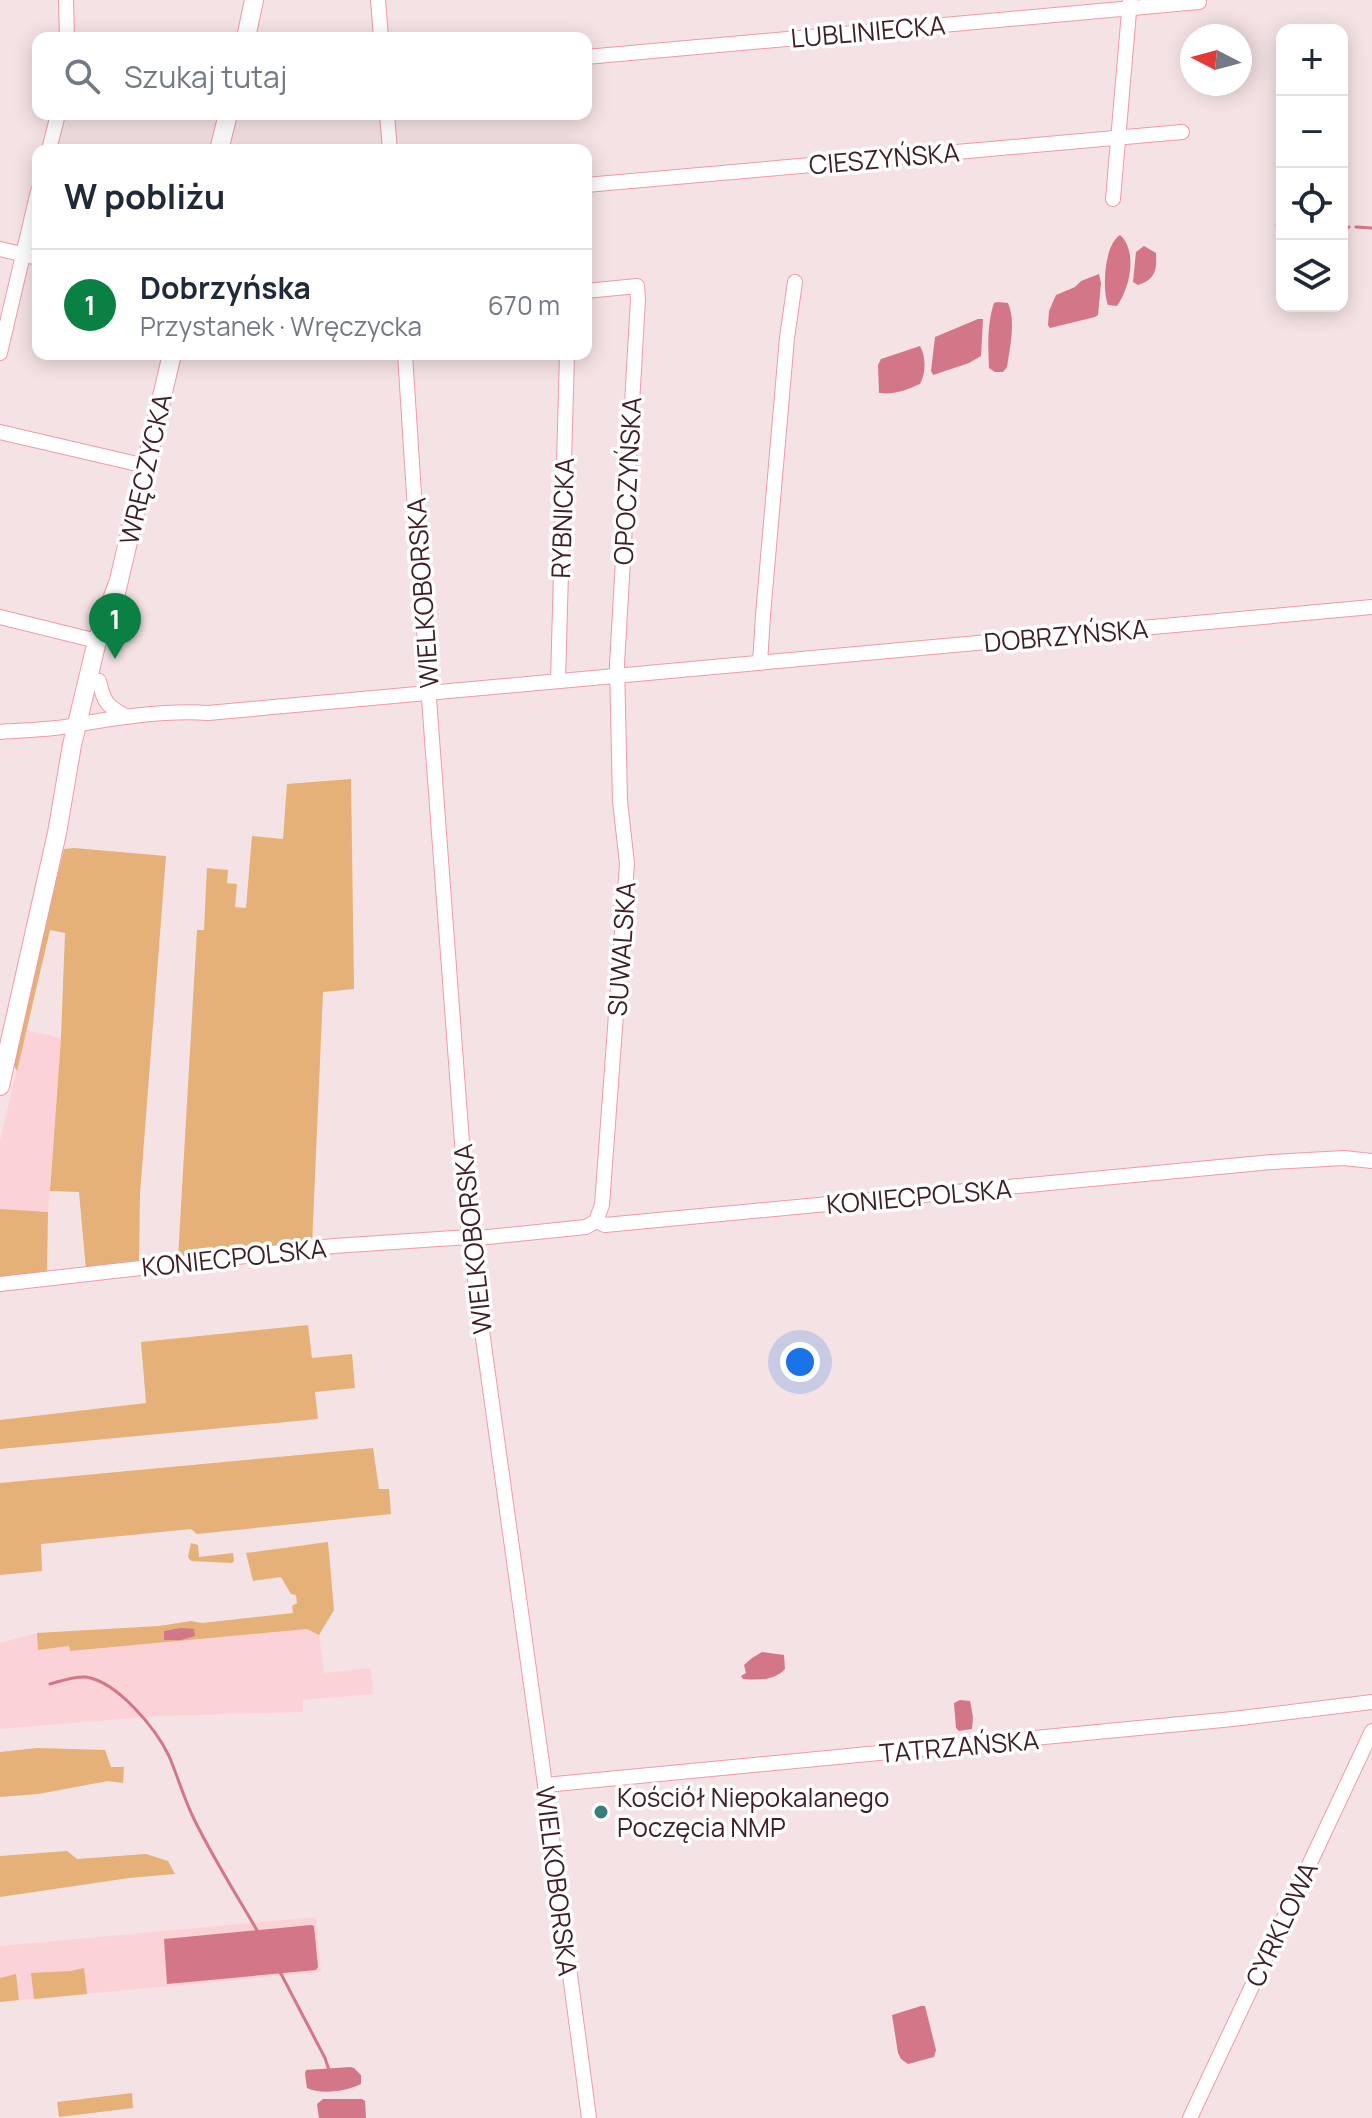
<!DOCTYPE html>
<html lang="pl">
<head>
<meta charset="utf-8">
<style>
  :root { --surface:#fff; --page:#f2f2f3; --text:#1f2937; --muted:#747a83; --line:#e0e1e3; --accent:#0b8043 }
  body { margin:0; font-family:Manrope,sans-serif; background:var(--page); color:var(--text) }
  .controls { position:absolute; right:24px; top:24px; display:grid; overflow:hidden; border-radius:16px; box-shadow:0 4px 20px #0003 }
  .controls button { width:72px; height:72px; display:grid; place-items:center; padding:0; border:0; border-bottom:2px solid var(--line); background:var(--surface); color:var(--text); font:40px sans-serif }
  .compass { position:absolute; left:1180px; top:24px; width:72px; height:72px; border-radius:50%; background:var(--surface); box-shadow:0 4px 20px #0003; rotate:276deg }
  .you { position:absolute; left:800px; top:1362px; width:28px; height:28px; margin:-20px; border:6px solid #fff; border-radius:50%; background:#1a73e8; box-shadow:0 0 0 12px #1a73e833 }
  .badge { display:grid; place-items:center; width:52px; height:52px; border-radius:50%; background:var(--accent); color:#fff; font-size:26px; font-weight:700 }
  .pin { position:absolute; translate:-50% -66px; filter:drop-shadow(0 2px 4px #0008) }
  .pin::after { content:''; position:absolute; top:42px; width:28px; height:24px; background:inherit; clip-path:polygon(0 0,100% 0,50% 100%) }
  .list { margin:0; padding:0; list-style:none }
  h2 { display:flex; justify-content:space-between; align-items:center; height:104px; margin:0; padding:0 32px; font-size:34px }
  h2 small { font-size:26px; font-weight:400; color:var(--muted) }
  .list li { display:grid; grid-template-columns:52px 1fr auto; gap:24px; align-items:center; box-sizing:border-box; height:112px; padding:0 32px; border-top:2px solid var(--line) }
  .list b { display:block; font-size:30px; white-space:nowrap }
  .list p { margin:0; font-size:26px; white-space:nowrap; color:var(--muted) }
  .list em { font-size:26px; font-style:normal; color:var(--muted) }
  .icon { flex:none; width:44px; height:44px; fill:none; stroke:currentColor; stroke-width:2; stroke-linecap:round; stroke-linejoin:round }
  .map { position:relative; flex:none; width:1372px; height:2118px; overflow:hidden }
  .search { position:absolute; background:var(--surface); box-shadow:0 4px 20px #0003; left:32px; top:32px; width:560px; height:88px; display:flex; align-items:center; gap:20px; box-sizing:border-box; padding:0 28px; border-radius:16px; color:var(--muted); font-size:30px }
  .panel { position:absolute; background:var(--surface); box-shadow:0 4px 20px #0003; left:32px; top:144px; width:560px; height:216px; border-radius:16px }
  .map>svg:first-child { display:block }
  .built { fill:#fad2d7 }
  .green { fill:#e5b178 }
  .water { fill:#d37687 }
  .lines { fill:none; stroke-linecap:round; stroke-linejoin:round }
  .stream { stroke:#d37687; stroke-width:3 }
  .minor-casing { stroke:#f19aa9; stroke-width:16 }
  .major-casing { stroke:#f19aa9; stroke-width:20 }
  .minor { stroke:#fff; stroke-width:14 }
  .major { stroke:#fff; stroke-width:18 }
  .poi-dot { fill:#377f79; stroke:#fff; stroke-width:3 }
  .labels { text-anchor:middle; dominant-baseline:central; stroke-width:7; stroke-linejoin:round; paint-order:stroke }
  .street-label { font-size:26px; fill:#401f25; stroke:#fff }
  .poi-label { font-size:26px; fill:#401f25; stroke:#fff; text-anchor:start }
</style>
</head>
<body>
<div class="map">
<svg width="1372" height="2118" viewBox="0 0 1372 2118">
  <rect width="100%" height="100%" fill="#f5e2e4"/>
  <path class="built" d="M26,1030l35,8 -13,174 -48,-3v-68z
    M307,1629l12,6 5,38 47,-5 2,26 -70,6v12l-144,4 -159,13v-86l37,-10 1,17 32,-4 1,5z
    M316,1917l5,55 -321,30v-56z"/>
  <path class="green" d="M351,779l3,210 -31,3 -11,253 -134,13 19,-328h7l3,-62 21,2 -1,13 10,1 -2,23 11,1 6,-72 31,3 4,-55z
    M74,848l92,8 -26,338 -1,68 -53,7 -7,-77 -29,-1 11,-153 4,-105 -15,-3 -33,141 -5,-9 52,-213z
    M0,1209l48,3 -1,63 -47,4z
    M308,1325l4,33 40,-4 3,34 -40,4 3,27 -318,30v-29l146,-17 -5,-61z
    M373,1448l6,41h10l2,25 -194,20 -6,-5 -150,15 1,27 -42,4v-92z
    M328,1542l6,68 -15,25 -12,-6 -237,22 -1,-5 -31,4 -1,-17 122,-7 32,-5 11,2 91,-10 -1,-7 5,-3 -1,-8 -5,-1 -10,-17 -28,4 -7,-28z
    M191,1543l7,2 1,12 34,-4 1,8 -2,2 -41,-2 -3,-4z
    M37,1748l68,2 6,17h13l-1,16 -15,-2 -70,13 -38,3v-45z
    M67,1851l10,8 69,-5 22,7 7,13 -46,4 -129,19v-41z
    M84,1968l3,26 -53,5 -3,-26 40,-2z
    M16,1974l3,26 -19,2v-24z
    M132,2093l1,15 -74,9 -2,-15z"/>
  <path class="water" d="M1120,235c18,16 10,53 -3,71l-9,-1c-6,-16 -4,-60 12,-70z
    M1144,246l12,7c1,17 -1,27 -18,32l-5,-3 3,-30z
    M1099,274l2,9 -3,32 -3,2 -45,11 -2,-3 1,-14 7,-16 19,-8 6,-6z
    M998,302l10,1c8,18 2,44 -1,64l-4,5h-8l-6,-4c-1,-22 -2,-44 5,-65z
    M978,319h5l-2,37 -12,7 -36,12 -2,-4 4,-34z
    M920,346c6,11 6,27 0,38 -13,6 -27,11 -41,9l-1,-28 3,-6z
    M181,1628l13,1 1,7 -14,4h-17v-9z
    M762,1652l22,3 1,14c-11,12 -27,11 -42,10l-2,-3 5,-3 -2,-8 8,-7z
    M960,1700l10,1 3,16 -1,12 -13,2 -3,-3 -2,-25z
    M311,1925l3,1 4,41 -2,3 -149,14 -3,-45z
    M921,2006h4l11,44 -2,7 -26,7 -7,-5 -3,-6 -6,-38z
    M350,2067l4,1 7,7v9c-13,7 -40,11 -54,4l-2,-14 1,-4z
    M323,2099h39l3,2 1,17h-47l-2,-14z"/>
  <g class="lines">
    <path class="stream" d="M1277,225h5
      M1342,227h7
      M1356,227l16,1
      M50,1684c11,-3 24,-8 36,-7 32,5 70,52 83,79 9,21 15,43 25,63 19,39 42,75 64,113
      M279,1970l46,88 4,12"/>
    <g class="minor-casing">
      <path id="minor" d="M66,0l1,38
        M378,0l3,38
        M586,57l613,-55
        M387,114l3,36
        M49,150l9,-36
        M586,185l596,-53
        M1113,199l17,-199
        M0,249l38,9
        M586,291l51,-5 1,13 -21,365 3,137 7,63 -25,341 -6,16
        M0,353l38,-162
        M405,354l10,156 54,727 76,548 44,333
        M0,432l146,34
        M0,617l97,24
        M760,663l3,-48 24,-277 8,-56
        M99,681c5,22 8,25 28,36
        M558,681l9,-327
        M0,732c25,-2 51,-2 76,-7 42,-8 89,-15 132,-12l1164,-106
        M469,1239l117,-12 10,-6 9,4 667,-63 72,-4 28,3
        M0,1284l334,-38 135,-9
        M545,1785l688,-66 139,-17
        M1190,2118l182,-387"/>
    </g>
    <g class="major-casing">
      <path id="major" d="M246,38l8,-38
        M219,150l9,-36
        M116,593l56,-239
        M0,1086l57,-253 15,-88 25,-104 21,-58"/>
    </g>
    <use href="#minor" class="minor"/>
    <use href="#major" class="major"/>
  </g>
  <circle class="poi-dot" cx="601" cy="1812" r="8"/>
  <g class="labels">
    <g class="street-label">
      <text transform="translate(868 31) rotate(-5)">LUBLINIECKA</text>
      <text transform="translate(884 158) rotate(-5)">CIESZYŃSKA</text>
      <text transform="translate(145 469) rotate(-77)">WRĘCZYCKA</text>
      <text transform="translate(627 481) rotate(-87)">OPOCZYŃSKA</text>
      <text transform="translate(562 518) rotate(-88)">RYBNICKA</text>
      <text transform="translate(422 593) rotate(-94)">WIELKOBORSKA</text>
      <text transform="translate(1066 635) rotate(-5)">DOBRZYŃSKA</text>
      <text transform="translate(621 949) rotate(-86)">SUWALSKA</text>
      <text transform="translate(919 1196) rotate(-5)">KONIECPOLSKA</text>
      <text transform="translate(472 1239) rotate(-96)">WIELKOBORSKA</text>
      <text transform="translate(234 1257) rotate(-6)">KONIECPOLSKA</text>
      <text transform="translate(959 1746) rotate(-5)">TATRZAŃSKA</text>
      <text transform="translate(557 1881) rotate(83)">WIELKOBORSKA</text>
      <text transform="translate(1281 1924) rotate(-65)">CYRKLOWA</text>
    </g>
    <g class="poi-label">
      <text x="617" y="1797">Kościół Niepokalanego<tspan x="617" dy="30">Poczęcia NMP</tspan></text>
    </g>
  </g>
</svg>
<div class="controls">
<button>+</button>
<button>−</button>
<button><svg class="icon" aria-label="locate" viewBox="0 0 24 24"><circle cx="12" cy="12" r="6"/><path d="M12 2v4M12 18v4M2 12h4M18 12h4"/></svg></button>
<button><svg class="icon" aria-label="layers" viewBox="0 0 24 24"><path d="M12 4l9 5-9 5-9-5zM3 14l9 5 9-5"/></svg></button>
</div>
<svg class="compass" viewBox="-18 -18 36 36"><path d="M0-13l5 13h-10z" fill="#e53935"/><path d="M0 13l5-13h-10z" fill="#747a83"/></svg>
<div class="you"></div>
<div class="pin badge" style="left:115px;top:659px">1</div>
<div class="search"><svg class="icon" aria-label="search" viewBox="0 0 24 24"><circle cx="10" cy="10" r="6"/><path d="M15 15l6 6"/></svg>Szukaj tutaj</div>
<section class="panel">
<h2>W pobliżu<small></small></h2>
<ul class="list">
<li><span class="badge">1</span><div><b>Dobrzyńska</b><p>Przystanek · Wręczycka</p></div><em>670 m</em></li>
</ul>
</section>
</div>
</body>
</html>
